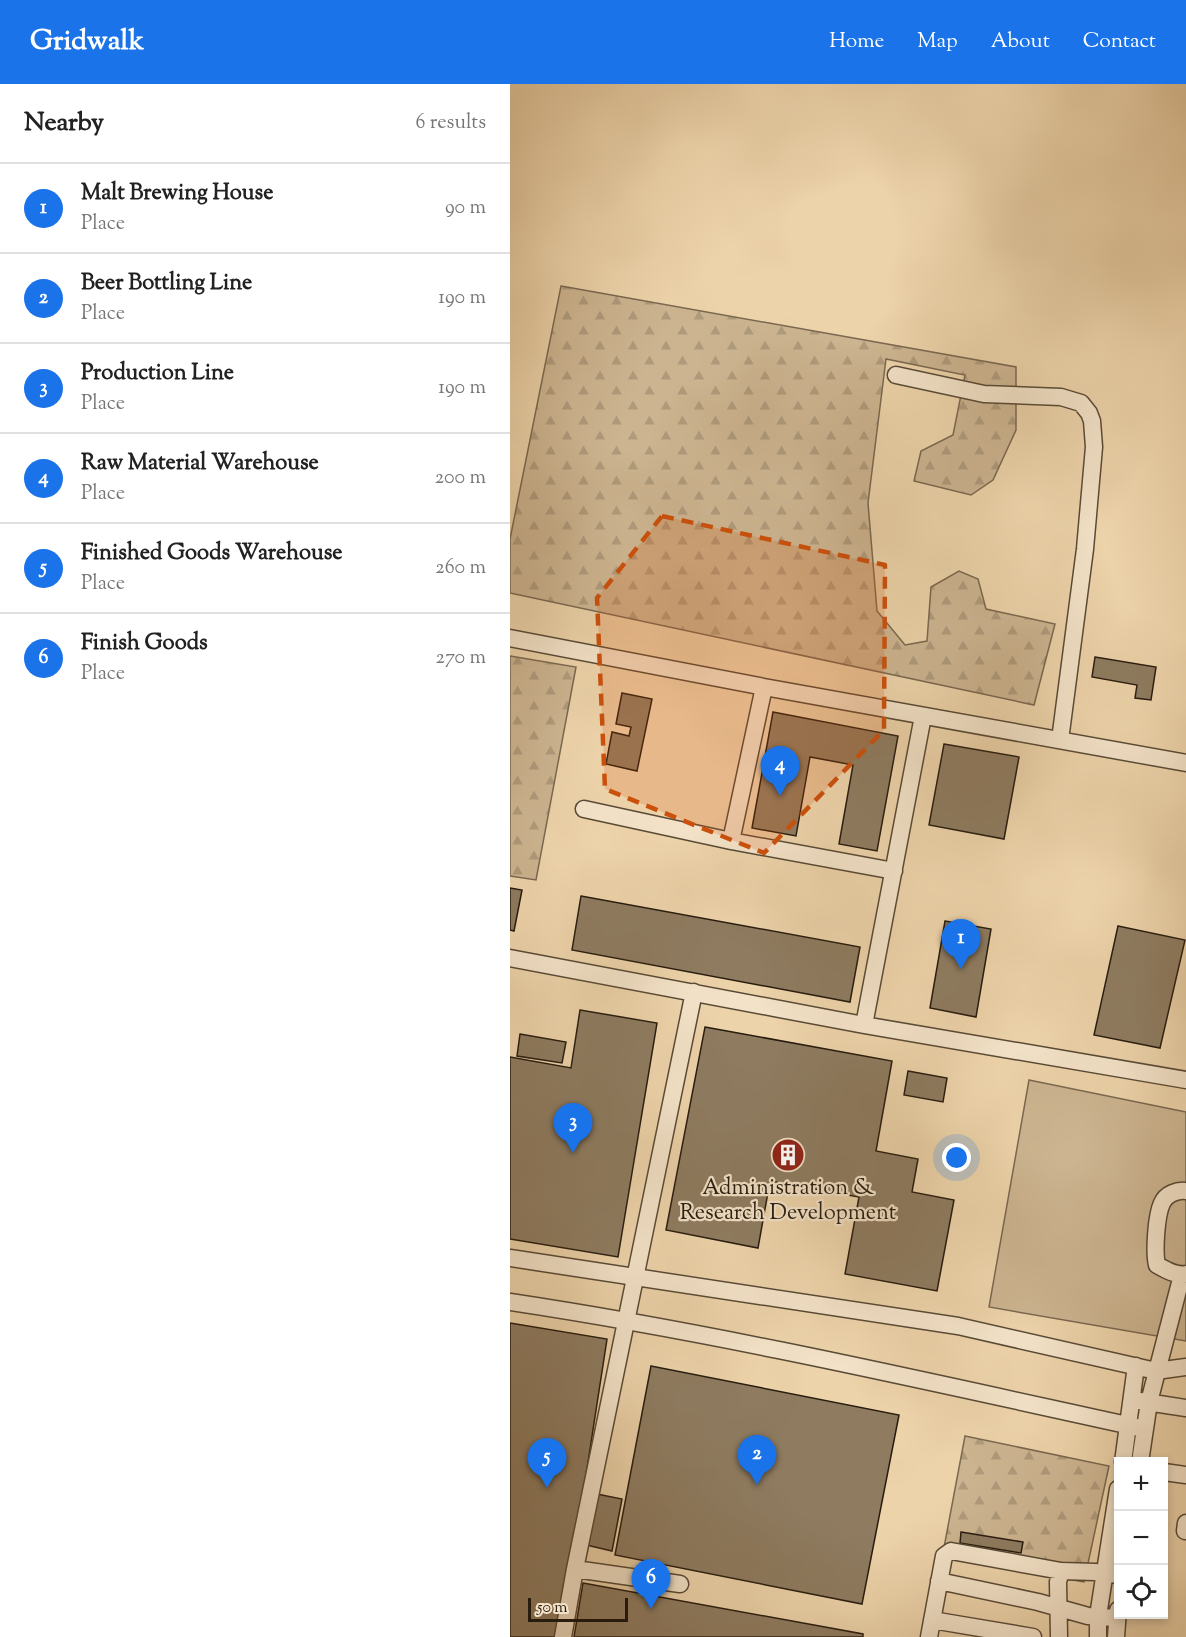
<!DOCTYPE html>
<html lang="en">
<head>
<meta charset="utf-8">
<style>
  :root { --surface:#fff; --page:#f6f6f6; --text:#222; --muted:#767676; --line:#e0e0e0; --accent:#1a73e8 }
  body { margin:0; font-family:"Sorts Mill Goudy",serif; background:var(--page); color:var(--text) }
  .controls { position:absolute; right:18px; bottom:18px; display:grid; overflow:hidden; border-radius:0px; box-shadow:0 3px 9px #0003 }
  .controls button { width:54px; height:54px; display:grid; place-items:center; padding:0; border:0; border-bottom:2px solid var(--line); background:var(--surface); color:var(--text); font:30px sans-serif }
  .scale { position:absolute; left:18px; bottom:15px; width:100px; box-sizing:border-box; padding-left:6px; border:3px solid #281c0f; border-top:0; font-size:16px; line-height:21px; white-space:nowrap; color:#281c0f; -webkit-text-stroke:4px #f3e2c8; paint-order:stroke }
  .you { position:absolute; left:447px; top:1074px; width:21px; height:21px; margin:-15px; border:4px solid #fff; border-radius:50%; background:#1a73e8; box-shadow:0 0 0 9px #1a73e833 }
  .badge { display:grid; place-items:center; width:39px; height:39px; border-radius:50%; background:var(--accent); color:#fff; font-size:20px; font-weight:700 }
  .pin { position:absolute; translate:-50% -50px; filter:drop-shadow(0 2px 3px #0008) }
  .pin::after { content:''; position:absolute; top:32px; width:21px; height:18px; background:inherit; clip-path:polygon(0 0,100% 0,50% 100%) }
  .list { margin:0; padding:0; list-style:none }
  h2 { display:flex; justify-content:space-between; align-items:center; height:78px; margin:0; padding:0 24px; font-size:26px }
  h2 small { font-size:20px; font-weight:400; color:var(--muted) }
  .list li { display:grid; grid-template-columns:39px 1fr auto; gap:18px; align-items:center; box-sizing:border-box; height:90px; padding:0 24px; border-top:2px solid var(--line) }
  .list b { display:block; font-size:22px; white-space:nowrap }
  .list p { margin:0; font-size:20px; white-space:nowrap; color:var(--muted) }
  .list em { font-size:20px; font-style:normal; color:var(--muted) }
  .icon { flex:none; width:33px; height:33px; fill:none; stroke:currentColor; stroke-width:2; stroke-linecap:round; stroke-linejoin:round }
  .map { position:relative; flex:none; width:676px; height:1553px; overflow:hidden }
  header { display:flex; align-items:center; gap:36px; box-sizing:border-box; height:84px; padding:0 30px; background:var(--accent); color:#fff }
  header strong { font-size:28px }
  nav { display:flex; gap:33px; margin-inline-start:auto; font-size:21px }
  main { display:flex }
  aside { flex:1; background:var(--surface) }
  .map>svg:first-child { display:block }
  .grass { fill:#ccb490; stroke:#7a6850; stroke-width:1.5 }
  .forest { fill:url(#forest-firs); stroke:#7a6850; stroke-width:1.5 }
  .building { fill:#8e7b60; stroke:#281c0f; stroke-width:1.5 }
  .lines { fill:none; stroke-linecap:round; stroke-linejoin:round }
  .minor-casing { stroke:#594a36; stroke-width:19 }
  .minor { stroke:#f3e2c8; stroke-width:16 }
  .marked { fill:#cb500c; fill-opacity:0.2; stroke:#cb500c; stroke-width:4.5; stroke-dasharray:12 8; stroke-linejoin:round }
  .labels { text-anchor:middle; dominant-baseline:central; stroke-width:4.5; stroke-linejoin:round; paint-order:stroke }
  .poi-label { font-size:22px; fill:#281c0f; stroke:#f3e2c8 }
</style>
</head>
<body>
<header>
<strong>Gridwalk</strong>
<nav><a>Home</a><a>Map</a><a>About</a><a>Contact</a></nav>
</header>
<main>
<aside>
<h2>Nearby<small>6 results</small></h2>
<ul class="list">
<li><span class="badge">1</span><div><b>Malt Brewing House</b><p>Place</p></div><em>90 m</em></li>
<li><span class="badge">2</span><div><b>Beer Bottling Line</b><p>Place</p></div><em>190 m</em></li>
<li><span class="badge">3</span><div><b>Production Line</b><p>Place</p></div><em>190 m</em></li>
<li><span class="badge">4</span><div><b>Raw Material Warehouse</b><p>Place</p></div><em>200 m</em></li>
<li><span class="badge">5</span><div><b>Finished Goods Warehouse</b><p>Place</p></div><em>260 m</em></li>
<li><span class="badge">6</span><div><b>Finish Goods</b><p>Place</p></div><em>270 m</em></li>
</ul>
</aside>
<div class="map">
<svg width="676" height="1553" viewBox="0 0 676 1553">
  <defs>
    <pattern id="forest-firs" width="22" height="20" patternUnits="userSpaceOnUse" patternTransform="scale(1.5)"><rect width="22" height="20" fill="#ccb490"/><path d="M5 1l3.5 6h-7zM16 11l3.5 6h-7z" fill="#af9a7b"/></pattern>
  </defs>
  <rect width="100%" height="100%" fill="#edd3aa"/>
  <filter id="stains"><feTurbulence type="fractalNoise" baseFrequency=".00333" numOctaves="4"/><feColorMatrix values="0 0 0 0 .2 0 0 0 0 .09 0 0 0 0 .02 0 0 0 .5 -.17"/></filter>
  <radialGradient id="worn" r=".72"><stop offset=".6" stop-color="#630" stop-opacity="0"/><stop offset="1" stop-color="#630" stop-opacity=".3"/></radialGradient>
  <path class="grass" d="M519,996l157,32v229l-197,-34z"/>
  <path class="forest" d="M51,202l455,81v63l-23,50 -22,15 -57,-14 7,-30 32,-16 12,-60 -79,-16 -18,144 9,108 28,34 22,-4 4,-54 28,-16 19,8 8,30 69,15 -21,81 -524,-112v-54z
    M0,572l66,11 -40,213 -26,-4z
    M455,1352l144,30 -25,116 -142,-24z"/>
  <path class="building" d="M585,573l61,10 -5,33 -16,-2 2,-13 -45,-8z
    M112,609l30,6 -15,72 -31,-7 6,-32 17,4 2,-9 -15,-3z
    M263,628l125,24 -21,115 -38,-7 14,-79 -43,-8 -14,79 -44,-8z
    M434,660l75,13 -15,82 -75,-14z
    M0,804l12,2 -8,41 -4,-1z
    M71,812l279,51 -10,55 -278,-52z
    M435,837l46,8 -15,88 -46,-9z
    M608,842l67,14 -25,108 -66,-13z
    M70,926l77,13 -39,234 -108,-18v-182l61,11z
    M195,943l187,34 -16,90 42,8 -6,33 42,8 -17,91 -92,-17 14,-77 -89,-16 -12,67 -92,-18z
    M10,950l46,8 -4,21 -45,-7z
    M398,987l39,7 -4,24 -39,-7z
    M0,1239l97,16 -46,298h-51z
    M141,1282l248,49 -37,189 -247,-49z
    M82,1409l30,6 -10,52 -30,-7z
    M451,1448l62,10 -2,11 -61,-10z
    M73,1499l280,51v3h-289z"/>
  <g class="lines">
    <g class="minor-casing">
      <path id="minor" d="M386,291l88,19 77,3 20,6 8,10 3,8 2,26 -9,102 -25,191
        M0,554l254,49 422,76
        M74,725l147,32 163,30
        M221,757l33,-154
        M0,874l354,67 322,55
        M354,941l59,-309
        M676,1107c-9,-1 -20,3 -24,12 -6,13 -8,49 -5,62 9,5 19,11 29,9
        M0,1174l448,68 198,45 30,-4
        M0,1218c213,32 424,81 635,127
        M630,1317l46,7
        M613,1378l13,-96
        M630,1378l9,-60 33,-127
        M654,1388l22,3
        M675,1447l1,-8
        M65,1485l105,15
        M551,1487l34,1 23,3
        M429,1497l99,21 50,14 29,2
        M422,1536l101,17
        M53,1553l12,-68 119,-577
        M419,1553l15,-81 7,-5 110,20 -3,11 1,55
        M588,1553v-21l20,-127
        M606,1553l2,-27"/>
    </g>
    <use href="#minor" class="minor"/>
  </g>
  <path class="marked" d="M152,432l223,49 -1,165 -120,123 -159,-64 -8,-191z"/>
  <defs>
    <g id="building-disc" transform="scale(1.725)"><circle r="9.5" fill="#8f2418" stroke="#f3e2c8"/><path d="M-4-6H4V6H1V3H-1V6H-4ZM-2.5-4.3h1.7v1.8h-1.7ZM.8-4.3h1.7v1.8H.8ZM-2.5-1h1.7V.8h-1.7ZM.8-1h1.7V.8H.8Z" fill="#fff"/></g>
  </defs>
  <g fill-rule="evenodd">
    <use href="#building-disc" x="278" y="1071"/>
  </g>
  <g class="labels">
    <g class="poi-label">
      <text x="278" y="1105">Administration &amp;<tspan x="278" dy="25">Research Development</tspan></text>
    </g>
  </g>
  <rect width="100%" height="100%" filter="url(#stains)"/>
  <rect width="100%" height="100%" fill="url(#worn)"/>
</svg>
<div class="controls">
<button>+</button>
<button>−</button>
<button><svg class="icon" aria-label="locate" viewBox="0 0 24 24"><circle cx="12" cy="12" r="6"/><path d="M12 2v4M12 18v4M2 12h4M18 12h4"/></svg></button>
</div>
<div class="scale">50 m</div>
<div class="you"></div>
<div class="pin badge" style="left:451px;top:885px">1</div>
<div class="pin badge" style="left:247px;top:1401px">2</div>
<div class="pin badge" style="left:63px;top:1069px">3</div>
<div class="pin badge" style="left:270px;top:712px">4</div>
<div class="pin badge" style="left:37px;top:1404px">5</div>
<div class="pin badge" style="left:141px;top:1525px">6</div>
</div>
</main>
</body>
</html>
